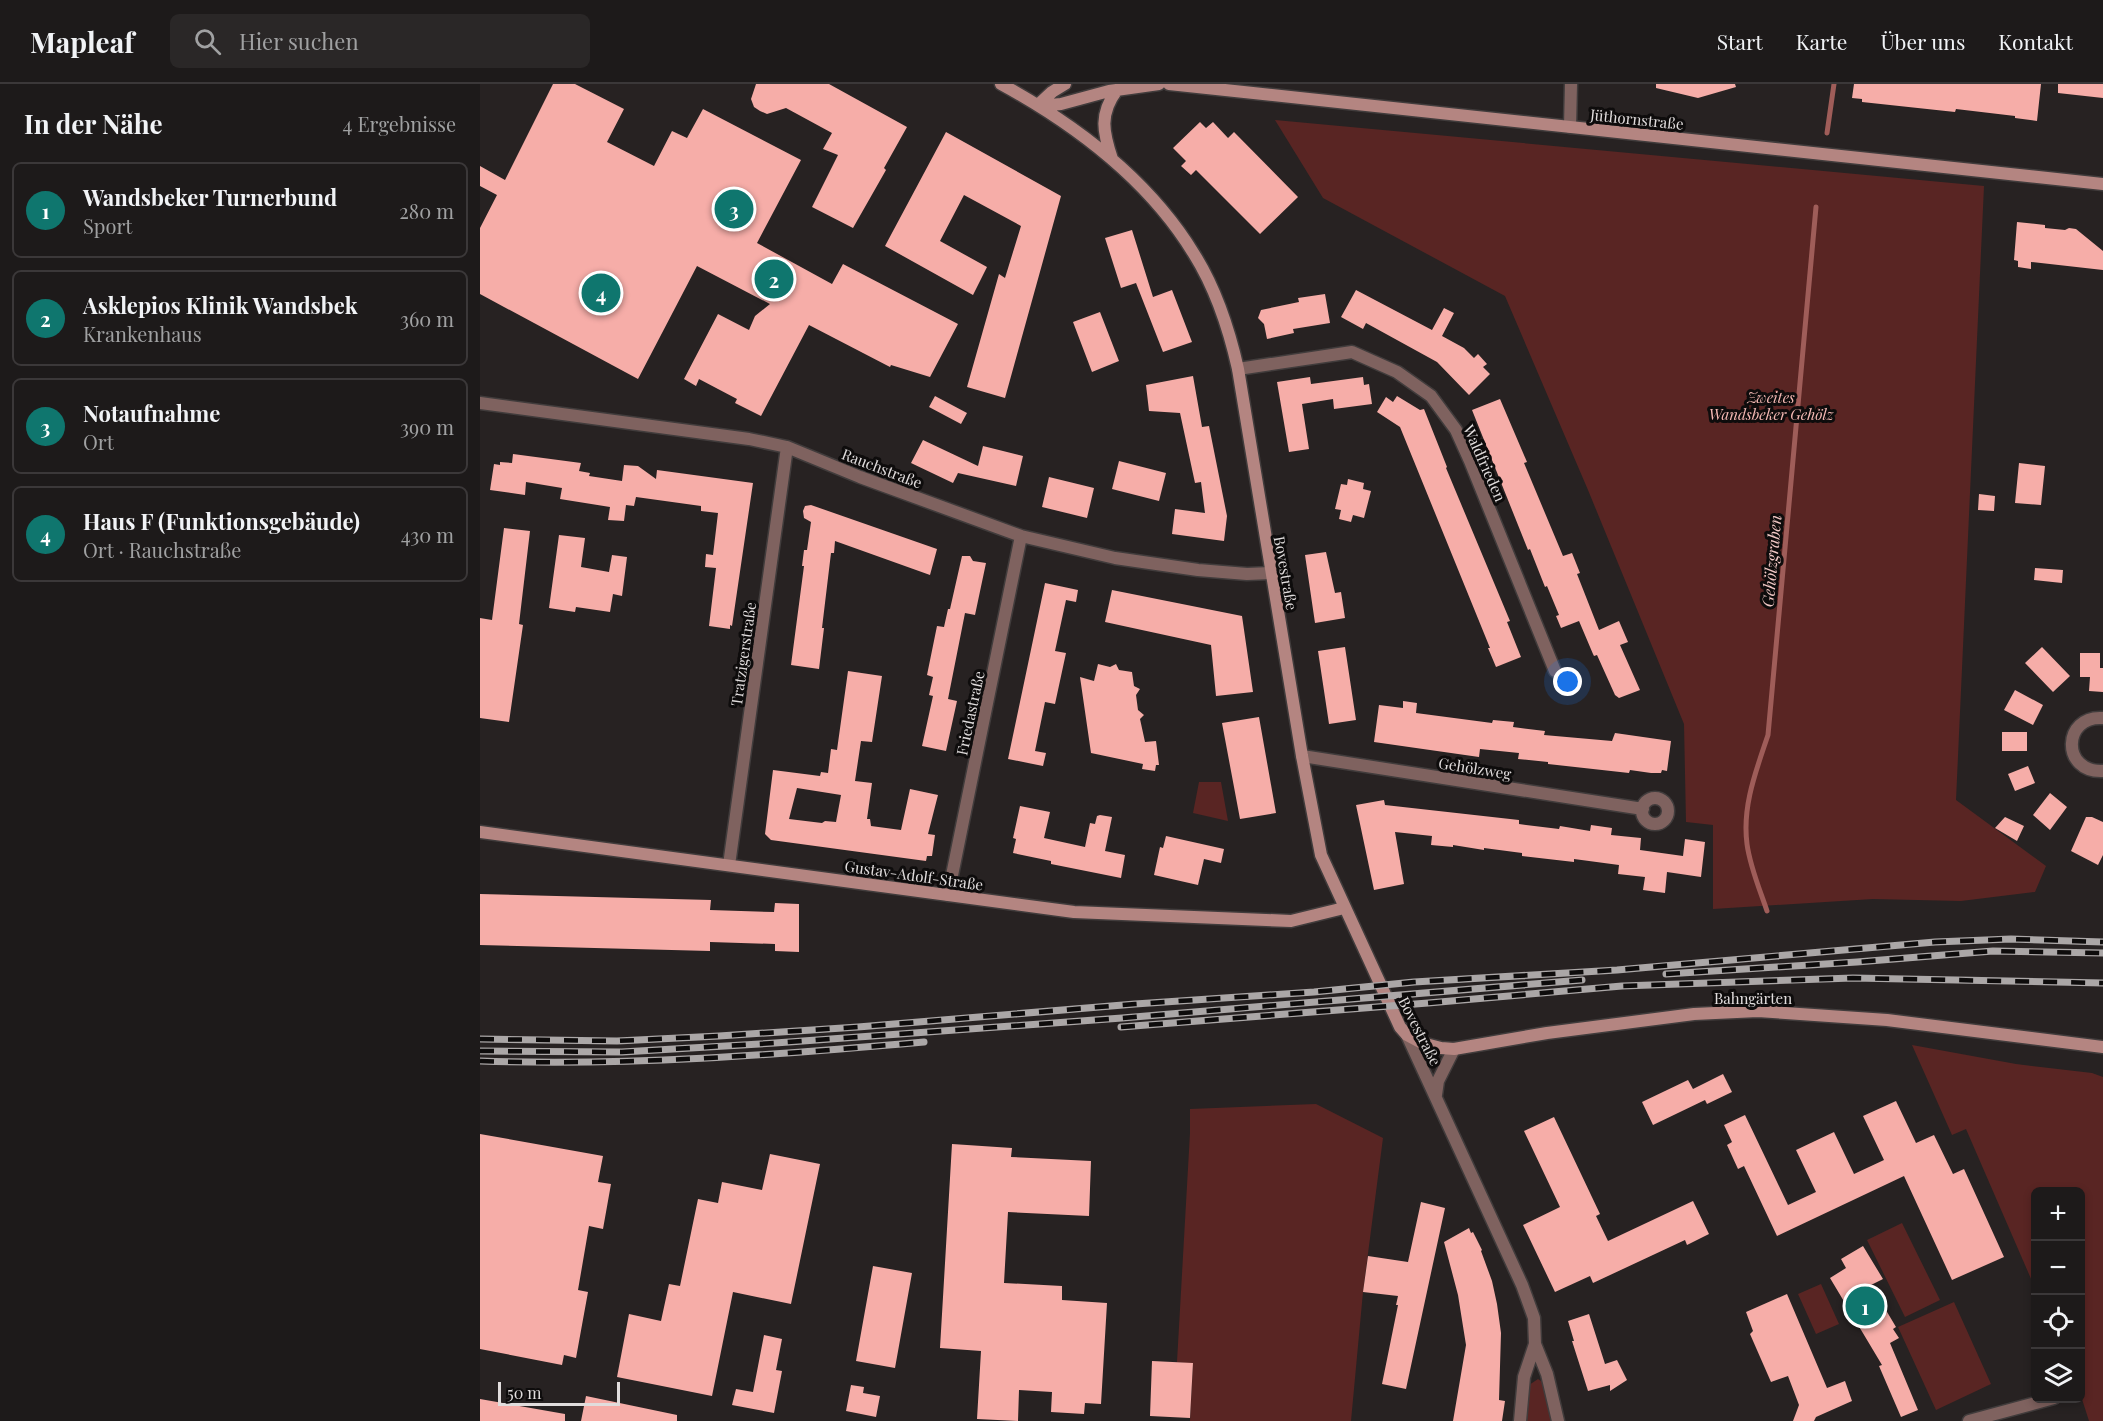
<!DOCTYPE html>
<html lang="de">
<head>
<meta charset="utf-8">
<style>
  :root { --surface:#1d1a1a; --page:#2a2727; --text:#f1f3f6; --muted:#a0a1a2; --line:#3b3839; --accent:#0f766e }
  body { margin:0; font-family:"Playfair Display",serif; background:var(--page); color:var(--text) }
  .controls { position:absolute; right:18px; bottom:18px; display:grid; overflow:hidden; border-radius:9px; box-shadow:0 3px 9px #0003 }
  .controls button { width:54px; height:54px; display:grid; place-items:center; padding:0; border:0; border-bottom:2px solid var(--line); background:var(--surface); color:var(--text); font:30px sans-serif }
  .scale { position:absolute; left:18px; bottom:15px; width:122px; box-sizing:border-box; padding-left:6px; border:3px solid #e1dddd; border-top:0; font-size:16px; line-height:21px; white-space:nowrap; color:#e1dddd; -webkit-text-stroke:4px #0e0c0c; paint-order:stroke }
  .you { position:absolute; left:1088px; top:598px; width:21px; height:21px; margin:-15px; border:4px solid #fff; border-radius:50%; background:#1a73e8; box-shadow:0 0 0 9px #1a73e833 }
  .badge { display:grid; place-items:center; width:39px; height:39px; border-radius:50%; background:var(--accent); color:#fff; font-size:20px; font-weight:700 }
  .pin { position:absolute; translate:-50% -50%; border:3px solid #fff; box-shadow:0 2px 6px #0006 }
  .list { margin:0; padding:0; list-style:none }
  h2 { display:flex; justify-content:space-between; align-items:center; height:78px; margin:0; padding:0 24px; font-size:26px }
  h2 small { font-size:20px; font-weight:400; color:var(--muted) }
  .list li { display:grid; grid-template-columns:39px 1fr auto; gap:18px; align-items:center; box-sizing:border-box; height:96px; margin:0 12px 12px; padding:0 12px; border:2px solid var(--line); border-radius:9px }
  .list b { display:block; font-size:22px; white-space:nowrap }
  .list p { margin:0; font-size:20px; white-space:nowrap; color:var(--muted) }
  .list em { font-size:20px; font-style:normal; color:var(--muted) }
  .icon { flex:none; width:33px; height:33px; fill:none; stroke:currentColor; stroke-width:2; stroke-linecap:round; stroke-linejoin:round }
  .map { position:relative; flex:none; width:1623px; height:1337px; overflow:hidden }
  header { display:flex; align-items:center; gap:36px; box-sizing:border-box; height:84px; padding:0 30px; background:var(--surface); border-bottom:2px solid var(--line) }
  header strong { font-size:28px }
  nav { display:flex; gap:33px; margin-inline-start:auto; font-size:21px }
  .search { width:420px; height:54px; background:var(--page); display:flex; align-items:center; gap:15px; box-sizing:border-box; padding:0 21px; border-radius:9px; color:var(--muted); font-size:22px }
  main { display:flex }
  aside { flex:1; background:var(--surface) }
  .map>svg:first-child { display:block }
  .green { fill:#592523 }
  .lines { fill:none; stroke-linecap:round; stroke-linejoin:round }
  .stream { stroke:#9f5d59; stroke-width:5 }
  .building { fill:#f6ada8; fill-rule:evenodd }
  .street-casing { stroke:#413c3c; stroke-width:15 }
  .secondary-casing { stroke:#413c3c; stroke-width:15 }
  .street { stroke:#7f625f; stroke-width:12 }
  .secondary { stroke:#b48581; stroke-width:12 }
  .rail-casing { stroke:#aba7a7; stroke-width:7 }
  .rail { stroke:#0e0c0c; stroke-width:4.5; stroke-dasharray:14; stroke-linecap:butt }
  .labels { text-anchor:middle; dominant-baseline:central; stroke-width:6; stroke-linejoin:round; paint-order:stroke }
  .street-label { font-size:15px; fill:#e1dddd; stroke:#0e0c0c }
  .park-label { font-size:15px; font-style:italic; fill:#f5b9b4; stroke:#0e0c0c }
  .water-label { font-size:16px; font-style:italic; fill:#f2c9c6; stroke:#0e0c0c }
</style>
</head>
<body>
<header>
<strong>Mapleaf</strong>
<div class="search"><svg class="icon" aria-label="search" viewBox="0 0 24 24"><circle cx="10" cy="10" r="6"/><path d="M15 15l6 6"/></svg>Hier suchen</div>
<nav><a>Start</a><a>Karte</a><a>Über uns</a><a>Kontakt</a></nav>
</header>
<main>
<aside>
<h2>In der Nähe<small>4 Ergebnisse</small></h2>
<ul class="list">
<li><span class="badge">1</span><div><b>Wandsbeker Turnerbund</b><p>Sport</p></div><em>280 m</em></li>
<li><span class="badge">2</span><div><b>Asklepios Klinik Wandsbek</b><p>Krankenhaus</p></div><em>360 m</em></li>
<li><span class="badge">3</span><div><b>Notaufnahme</b><p>Ort</p></div><em>390 m</em></li>
<li><span class="badge">4</span><div><b>Haus F (Funktionsgebäude)</b><p>Ort · Rauchstraße</p></div><em>430 m</em></li>
</ul>
</aside>
<div class="map">
<svg width="1623" height="1337" viewBox="0 0 1623 1337">
  <rect width="100%" height="100%" fill="#272222"/>
  <path class="green" d="M795,36l709,66 -28,614 90,66 -11,26 -74,9 -88,-2 -160,10v-84l-27,-3 -2,-98 -96,-234 -83,-194 -182,-98z
    M719,698h22l7,39 -35,-8z
    M1432,961l104,19 76,9 11,4v344h-14l-8,-25 -1,-204h-44l-1,96 -69,-159 -14,6z
    M836,1020l67,34 -20,154 -12,129h-161l3,-57 -16,-2 13,-229v-24z
    M1422,1139l38,77 -35,17 -38,-77z
    M1341,1200l18,40 -23,10 -18,-40z
    M1474,1218l37,82 -55,26 -38,-83z
    M1058,1295l6,4 7,38h-25l3,-36z"/>
  <g class="lines">
    <path class="stream" d="M1347,49l7,-49
      M1287,827c-7,-21 -17,-44 -20,-67 -5,-38 9,-73 21,-109l48,-528"/>
  </g>
  <path class="building" d="M73,0h22l49,25 -17,33 47,24 18,-35 15,7 16,-29 98,51 -44,83 75,41 11,-20 115,60 -28,53 -39,-12 -1,2 -81,-42 -48,91 -26,-13 2,-4 -38,-20 -3,7 -12,-7 34,-65 31,16 6,-14 15,-12 -73,-38 -59,113 -158,-85v-66l17,-33 -17,-9v-20l25,14z
    M276,0h73l78,43 -23,41 2,2 -33,58 -41,-21 26,-52 -15,-6 9,-16 -46,-25 -19,6 -7,-3 -6,-4 -3,-8z
    M1176,0h79l1,3 -38,11 -42,-10z
    M1374,0h187l-4,37 -22,-3v-2l-59,-7 -1,3 -93,-10v-3l-10,-1z
    M1578,0h45v14l-45,-5z
    M720,38l6,6 7,-6 15,16 6,-6 64,65 -38,37 -64,-64 -5,5 -10,-9 5,-5 -13,-13z
    M466,48l115,64 -56,202 -38,-11 32,-113 6,4 16,-52 -57,-31 -24,46 47,26 -14,28 -88,-49z
    M1537,138l28,3v3l20,2 4,-2 7,1 27,22v19l-72,-8v7l-13,-2v-6l-4,-1z
    M652,146l21,67 19,-7 20,52 -29,10 -27,-69 -15,5 -16,-50z
    M876,206l76,40 12,-22 10,5 -12,23 22,12 10,10 4,-4 9,10 -4,3 7,7 -21,21 -32,-33 -71,-39 -3,6 -22,-12z
    M845,210l5,29 -37,6 1,4 -27,6 -3,-15 -6,-6 3,-8 38,-8 -1,-4z
    M620,228l19,49 -27,11 -19,-50z
    M713,292l9,51 7,-1 18,90 -3,25 -52,-7 3,-25 30,4 -4,-31 -6,1 -15,-70 -31,-2 -3,-26z
    M830,293l1,7 52,-7 1,8 5,-1 3,20 -38,5 -1,-10 -31,5 7,45 -20,3 -12,-70z
    M455,312l32,17 -6,11 -32,-17z
    M917,312l23,14 4,-1 23,58 -1,1 64,153 -3,1 14,35 -25,10 -8,-19h2l-90,-221 -23,-15 9,-15 7,5z
    M1020,315l27,63 -3,1 39,93 9,-3 8,20 -3,1 22,56 20,-9 9,21 -8,3 20,45 -21,8 -4,-3 -18,-40 -3,1 -1,-2 -14,-33 -18,7 -5,-12 3,-1 -12,-29 -2,1 -15,-38 -2,1 -56,-140z
    M443,356l55,26 5,-20 40,10 -7,30 -58,-13 -5,10 -42,-20z
    M33,370l68,9 -2,8 11,2 -1,3 33,5 2,-16 14,1 18,13 1,-9 96,13 -21,143 -2,-1v4l-21,-3 7,-58 -11,-1 1,-13 7,1 5,-42 -17,-2v-5l-65,-9 -2,9 -8,-1 -2,16 -16,-1 2,-13 -50,-8 2,-11 -36,-6 -1,13 -35,-5 4,-26 6,1v-3l12,1z
    M639,377l47,12 -7,28 -47,-12z
    M1539,379l26,3 -4,39 -26,-2z
    M569,393l45,11 -7,30 -45,-11z
    M868,395l16,4 -1,6 8,2 -7,27 -11,-3 -2,7 -12,-3 2,-9 -6,-1 6,-25 6,1z
    M1499,410l16,2 -1,15 -16,-1z
    M331,421l126,44 -7,26 -95,-34 -1,12h-3l-9,75h2l-5,41 -28,-4 13,-99h-2l2,-16h3l4,-28 -7,-4 -1,-7 2,-5z
    M24,444l26,3 -11,93 4,1 -14,97 -29,-4v-100l12,2z
    M79,451l26,3 -4,29 28,5 3,-17 15,2 -5,39 -9,-2 -3,18 -34,-5 -1,5 -26,-4z
    M846,468l9,41 6,-1 4,26 -30,5 -10,-68z
    M482,472h8l3,5 13,2 -11,52 -10,-2 -17,86 9,2 -11,50 -24,-5 11,-50 -4,-1 4,-18 -6,-2 10,-49 7,1 4,-18h2z
    M1555,484l28,2 -1,13 -28,-3z
    M565,499l33,7 -2,12 -10,-2 -11,51 11,2 -11,51 -10,-2 -10,49 11,2 -3,13 -35,-7z
    M632,506l130,26 11,76 -37,4 -5,-51 -106,-23z
    M865,563l11,73 -27,4 -11,-73z
    M1562,563l28,29 -17,16 -28,-29z
    M1600,569h20v15h3v24l-14,-1 1,-14h-10z
    M618,580l12,3 6,-3 3,6 13,2 2,14 6,3 -4,6 2,15 6,5 -4,4 5,23 11,-1 3,24h-3l-1,6 -13,-2 1,-5 -52,-11 -11,-76 14,4z
    M368,587l34,5 -10,66 -11,-1 -6,40 17,2 -5,36h3l1,7 30,4 9,-41 28,6 -10,39 7,1 -3,21h-5l-1,5 -155,-21 -6,-6 8,-64 47,6 1,-4 7,1 3,-24 6,1zM317,704l44,7 -5,27 -11,-1 -3,2 -33,-4z
    M1535,606l28,15 -10,20 -29,-15z
    M923,617l14,2 -1,10 76,10 1,-3 21,2 -1,5 32,4 -1,4 68,6 3,-8 56,8 -4,30 -5,-1 -1,3h-10l-21,-3 -1,3 -81,-9v-2l-30,-3 1,-6 -39,-4 -1,8 -105,-15 5,-37 24,3z
    M779,633l17,96 -36,6 -18,-96z
    M1522,648h25v19h-25z
    M1548,682l7,17 -20,8 -7,-17z
    M1570,709l17,14 -17,23 -17,-15z
    M904,716l1,5 134,15v4l40,5 1,-3 30,5 1,-6 21,3 -1,7 30,3 -1,12 43,6 2,-17 20,3 -4,35 -34,-5 -2,21 -22,-3 2,-13 -27,-3 1,-9 -45,-6v3l-52,-6v-3l-38,-5v2l-31,-5v2l-22,-2 1,-9 -37,-4 9,52 -30,6 -18,-85z
    M540,722l30,6 -6,26 41,9 5,-24 5,1 2,-8 3,-1 12,2 -7,34 20,4 -4,23 -70,-14v-3l-38,-8 3,-14 -3,-1z
    M1525,733l19,9 -7,15 -22,-13z
    M1606,733h6l11,5v33l-5,10 -27,-14z
    M686,752l58,13 -3,14 -17,-4 -6,26 -44,-10 6,-28 3,1z
    M0,810l231,6 -1,10 64,2 1,-9 24,1v48l-24,-1v-7l-65,-2v9l-230,-6z
    M1243,990l9,18 -25,12 -2,-4 -52,25 -11,-23 46,-22 5,9z
    M1416,1017l20,42 18,-8 19,39 11,-5 40,88 -52,23 -48,-104 -127,60 -33,-70 -6,3 -11,-24 5,-3 -8,-17 21,-10 43,90 28,-13 -20,-42 38,-18 20,42 30,-14 -21,-44z
    M1074,1033l46,97 -4,2 12,25 85,-40 16,33 -22,11 -2,-5 -92,43 -3,-7 -35,16 -32,-67 37,-18 -36,-76z
    M0,1050l123,22 -5,26 13,2 -8,45 -14,-3 -11,64 10,2 -12,66 -12,-3 -2,10 -82,-16z
    M472,1060l60,4 -1,9 80,4 -2,55 -81,-4 -4,71 58,3v14l45,3 -6,101 -16,-1 -1,11 -33,-2 1,-20 -33,-2 -1,31 -41,-2 4,-68 -41,-3z
    M290,1070l50,10 -29,140 -58,-12 -21,104 -95,-19 12,-63 32,7 8,-37 11,2 18,-87 20,4 4,-21 40,8z
    M941,1118l24,6 -39,181 -24,-5 16,-79h-2l2,-9 -35,-4 5,-36 40,6z
    M989,1144l2,5 2,-1 9,18 -1,1 11,30 5,23 4,29 -2,67 6,1 -3,20h-49l13,-76 -8,-50 -14,-53z
    M1383,1162l20,33 -12,6 25,42 -3,2 6,9 -9,5 28,67 -17,7 -22,-51 3,-1 -52,-87 16,-10 -5,-9z
    M393,1182l39,7 -17,95 -39,-7z
    M1307,1210l40,94 18,-7 7,20 -36,16 -2,4h-21l6,-16 -11,-29 -17,6 -21,-48 3,-3 -7,-19z
    M1109,1230l16,50 12,-4 10,20 -17,11v-6l-22,6 -16,-50h2l-6,-20z
    M284,1251l18,4 -6,31 6,1 -8,42 -42,-8 4,-16 17,3z
    M672,1277l41,2 -3,55 -40,-2z
    M371,1301l13,2 -1,6 17,3 -4,21 -30,-6z
    M106,1312l91,19v6h-96z
    M0,1315l85,15v7h-85z"/>
  <g class="lines">
    <g class="street-casing">
      <path id="street" d="M1090,43l1,-43
        M758,285l114,-17 45,20 34,24 25,34 14,31 85,210
        M0,319l269,36 38,8 73,30 161,59 94,22 83,12 49,4 24,-1
        M1623,634c-41,-3 -42,55 0,53
        M822,672l341,53
        M1162 727a13 13 0 1 1 26 0a13 13 0 1 1-26 0Z
        M249,781l58,-418
        M468,811l73,-359
        M927,951l115,250 12,33 1,26 12,30 11,47
        M956,1011l2,-14 16,-32
        M1040,1337l4,-44 11,-33
        M1489,1337l85,-23"/>
    </g>
    <g class="secondary-casing">
      <path id="secondary" d="M521,0c75,41 148,96 193,170 22,35 35,75 44,115l64,387 19,99 79,172 7,8 15,8 19,5 13,1 93,-16 147,-19 64,-3 129,9 216,27
        M689,0l934,100
        M558,21l14,-13 13,-8
        M560,22l21,-2 48,-13 50,-7
        M632,75c-9,-27 -13,-45 5,-69
        M0,748l594,80 217,9 53,-13"/>
    </g>
    <use href="#street" class="street"/>
    <use href="#secondary" class="secondary"/>
    <g class="rail-casing">
      <path id="rail" d="M1186,890l191,-12 136,-11 110,2
        M641,943l307,-24 194,-17 231,-8 250,5
        M0,955l137,2 102,-5 139,-9 277,-23 179,-12 100,-10 203,-12 318,-28 76,-3 92,3
        M0,967l142,1 153,-9 347,-25 460,-38
        M0,977c148,5 296,-6 444,-19"/>
    </g>
    <use href="#rail" class="rail"/>
  </g>
  <g class="labels">
    <g class="street-label">
      <text transform="translate(1157 35) rotate(6)">Jüthornstraße</text>
      <text transform="translate(1005 379) rotate(66)">Waldfrieden</text>
      <text transform="translate(402 384) rotate(21)">Rauchstraße</text>
      <text transform="translate(806 489) rotate(80)">Bovestraße</text>
      <text transform="translate(263 570) rotate(-82)">Tratzigerstraße</text>
      <text transform="translate(490 629) rotate(-78)">Friedastraße</text>
      <text transform="translate(995 684) rotate(9)">Gehölzweg</text>
      <text transform="translate(434 791) rotate(8)">Gustav-Adolf-Straße</text>
      <text x="1273" y="914">Bahngärten</text>
      <text transform="translate(940 947) rotate(63)">Bovestraße</text>
    </g>
    <g class="park-label">
      <text x="1291" y="313">Zweites<tspan x="1291" dy="17">Wandsbeker Gehölz</tspan></text>
    </g>
    <g class="water-label">
      <text transform="translate(1291 477) rotate(-85)">Gehölzgraben</text>
    </g>
  </g>
</svg>
<div class="controls">
<button>+</button>
<button>−</button>
<button><svg class="icon" aria-label="locate" viewBox="0 0 24 24"><circle cx="12" cy="12" r="6"/><path d="M12 2v4M12 18v4M2 12h4M18 12h4"/></svg></button>
<button><svg class="icon" aria-label="layers" viewBox="0 0 24 24"><path d="M12 4l9 5-9 5-9-5zM3 14l9 5 9-5"/></svg></button>
</div>
<div class="scale">50 m</div>
<div class="you"></div>
<div class="pin badge" style="left:1385px;top:1222px">1</div>
<div class="pin badge" style="left:294px;top:195px">2</div>
<div class="pin badge" style="left:254px;top:125px">3</div>
<div class="pin badge" style="left:121px;top:209px">4</div>
</div>
</main>
</body>
</html>
